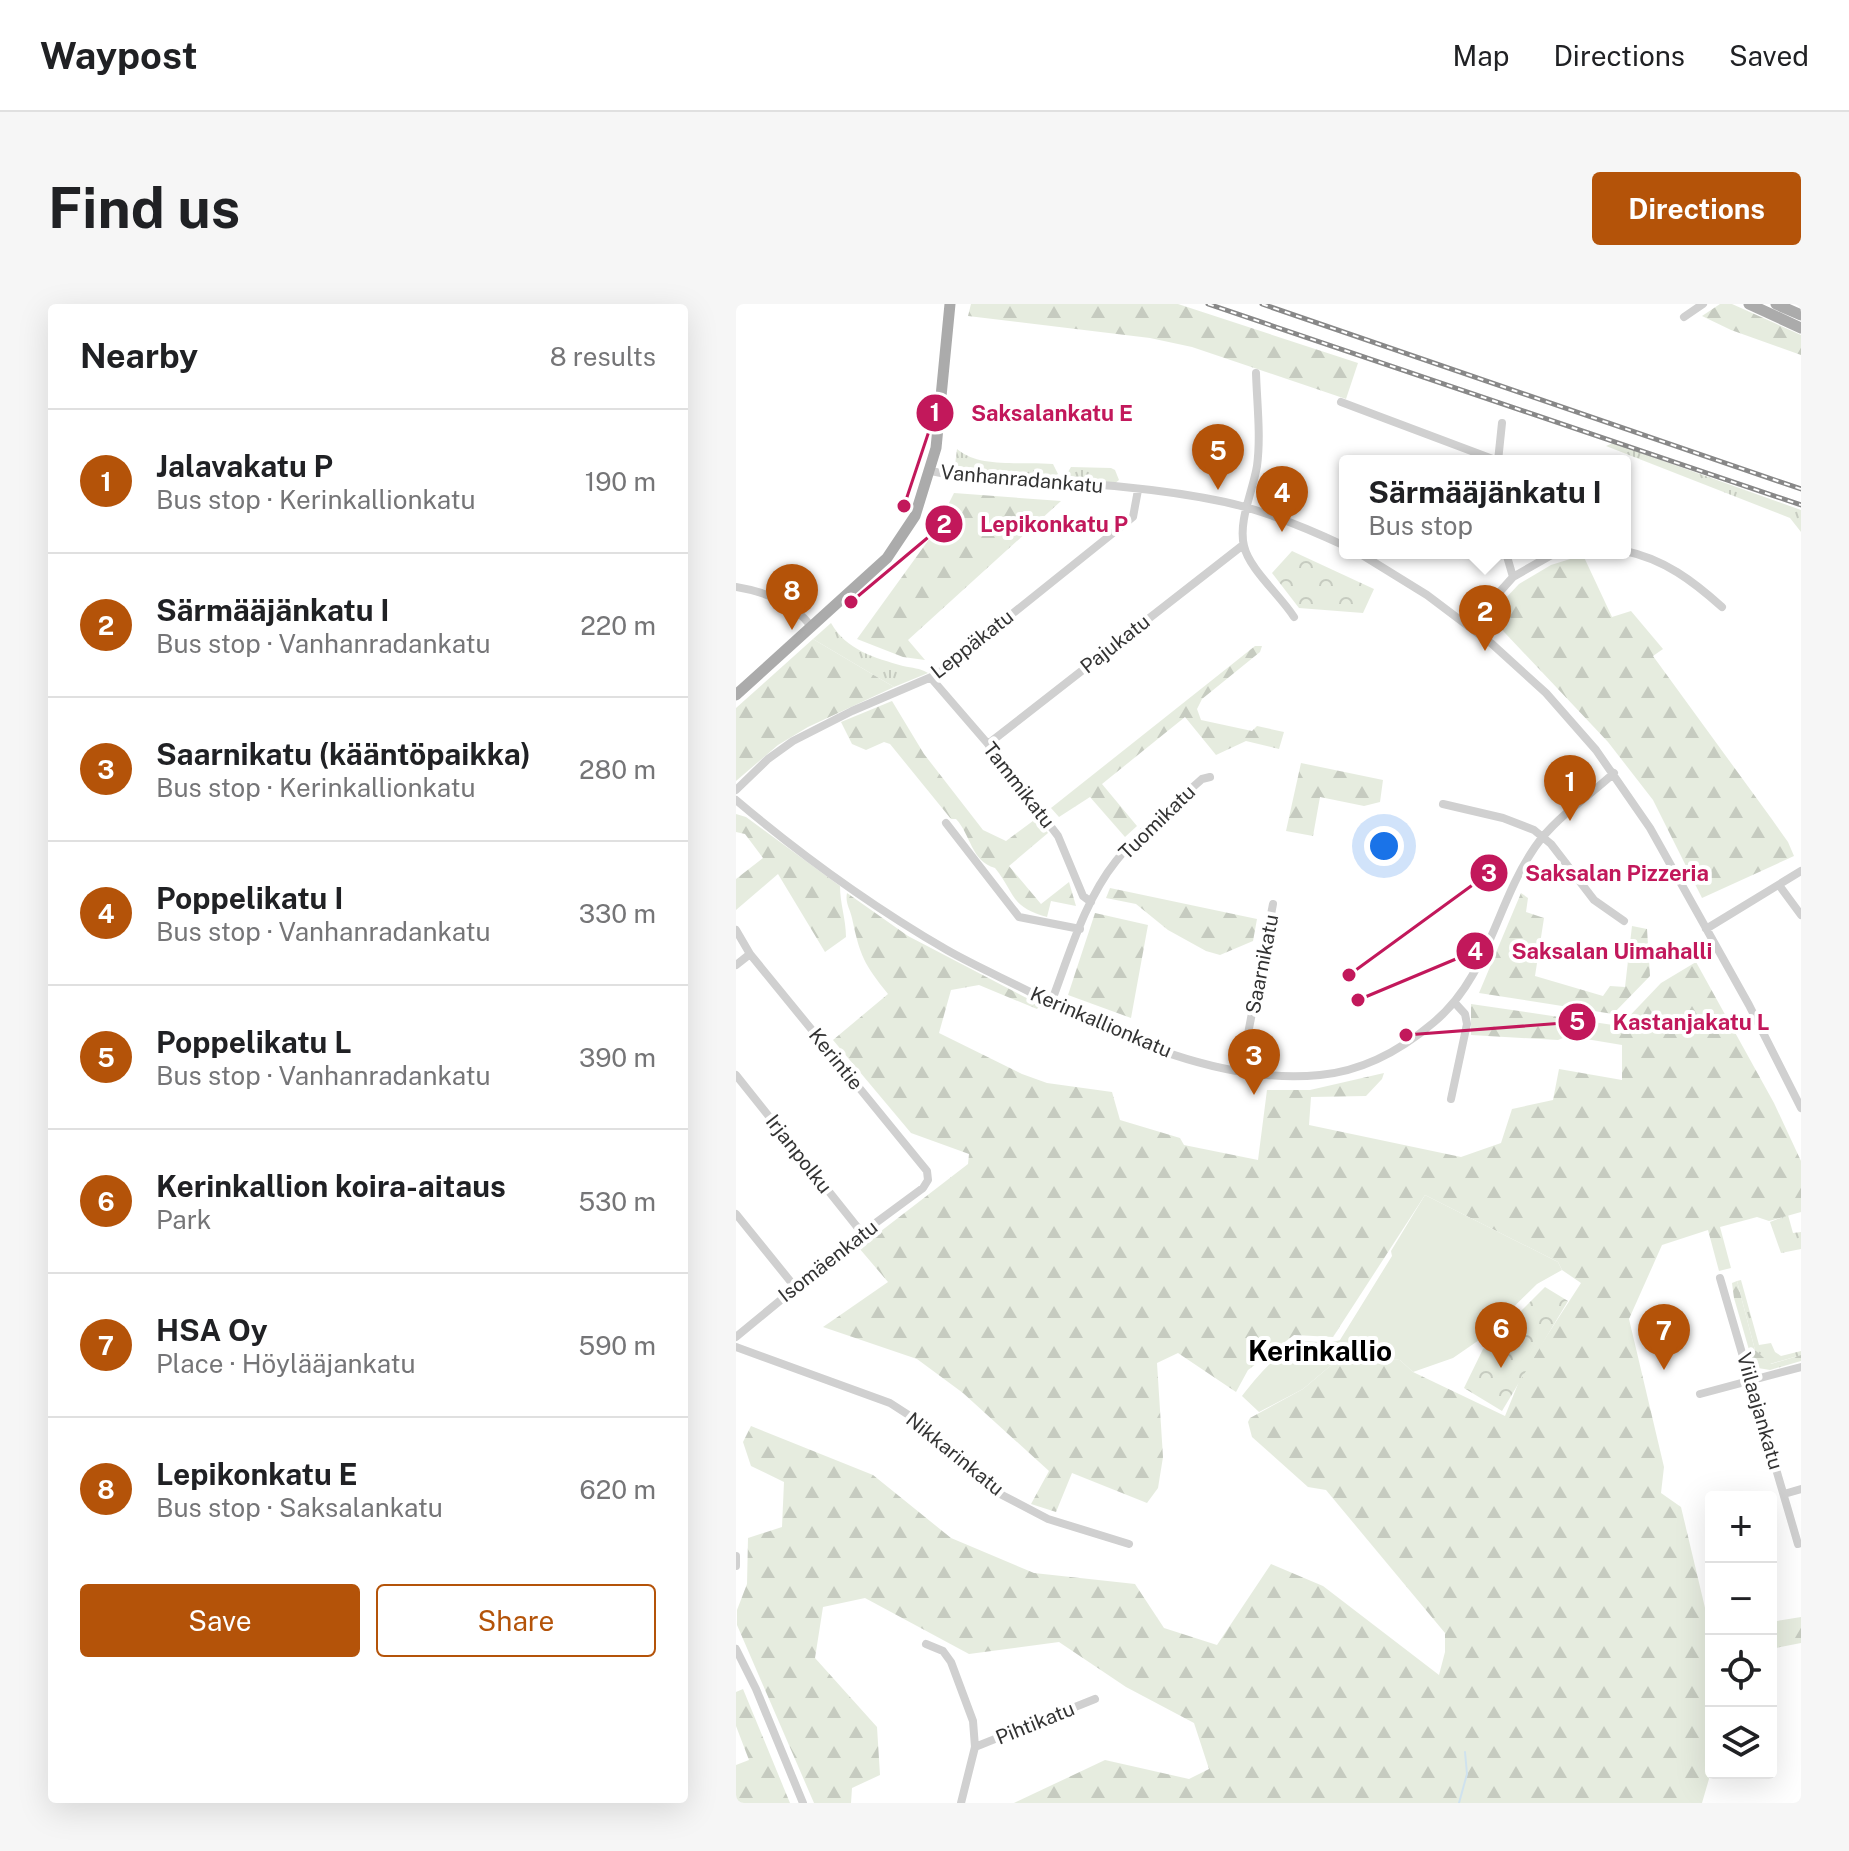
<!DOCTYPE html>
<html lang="en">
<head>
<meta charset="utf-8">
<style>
  :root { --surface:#fff; --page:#f6f6f6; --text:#202124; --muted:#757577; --line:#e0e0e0; --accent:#b45309 }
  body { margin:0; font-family:"Public Sans",sans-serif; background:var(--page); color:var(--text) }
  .controls { position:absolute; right:24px; bottom:24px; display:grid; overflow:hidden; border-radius:8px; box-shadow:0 8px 32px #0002 }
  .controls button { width:72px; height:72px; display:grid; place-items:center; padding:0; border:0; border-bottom:2px solid var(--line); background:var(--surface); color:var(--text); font:40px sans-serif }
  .you { position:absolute; left:648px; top:542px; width:28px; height:28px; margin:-20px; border:6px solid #fff; border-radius:50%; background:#1a73e8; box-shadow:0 0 0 12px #1a73e833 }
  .badge { display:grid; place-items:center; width:52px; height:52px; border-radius:50%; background:var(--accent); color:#fff; font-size:26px; font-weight:700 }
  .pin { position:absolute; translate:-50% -66px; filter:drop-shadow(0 2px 4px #0008) }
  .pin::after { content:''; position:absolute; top:42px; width:28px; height:24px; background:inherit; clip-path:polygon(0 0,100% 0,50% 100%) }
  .popup { position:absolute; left:603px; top:151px; width:292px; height:104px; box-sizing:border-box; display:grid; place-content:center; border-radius:8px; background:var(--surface); filter:drop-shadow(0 2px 6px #0005); font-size:26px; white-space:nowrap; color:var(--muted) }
  .popup b { font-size:30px; color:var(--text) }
  .popup::after { content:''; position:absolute; left:50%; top:100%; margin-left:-16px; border:16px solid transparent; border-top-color:var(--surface) }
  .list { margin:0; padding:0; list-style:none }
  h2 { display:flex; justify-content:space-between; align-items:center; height:104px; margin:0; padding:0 32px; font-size:34px }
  h2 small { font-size:26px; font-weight:400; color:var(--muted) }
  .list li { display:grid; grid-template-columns:52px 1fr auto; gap:24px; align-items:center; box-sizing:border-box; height:144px; padding:0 32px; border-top:2px solid var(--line) }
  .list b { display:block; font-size:30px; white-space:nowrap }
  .list p { margin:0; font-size:26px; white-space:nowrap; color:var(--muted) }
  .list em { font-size:26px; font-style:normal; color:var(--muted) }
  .actions { display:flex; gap:16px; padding:24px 32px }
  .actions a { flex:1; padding:18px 0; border:2px solid var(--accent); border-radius:8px; text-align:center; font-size:28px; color:var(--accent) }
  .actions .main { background:var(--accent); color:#fff }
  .icon { flex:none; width:44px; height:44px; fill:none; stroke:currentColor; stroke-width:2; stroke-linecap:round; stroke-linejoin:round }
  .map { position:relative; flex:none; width:1065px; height:1499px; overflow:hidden; border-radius:8px }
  header { display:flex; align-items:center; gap:48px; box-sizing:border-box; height:112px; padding:0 40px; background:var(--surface); border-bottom:2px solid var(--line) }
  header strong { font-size:38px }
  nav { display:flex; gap:44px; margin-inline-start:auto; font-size:28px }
  .intro { display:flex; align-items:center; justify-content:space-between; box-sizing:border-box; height:192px; padding:0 48px }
  h1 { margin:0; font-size:56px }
  .button { padding:20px 36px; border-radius:8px; background:var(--accent); color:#fff; font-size:28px; font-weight:700 }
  main { display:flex; gap:48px; padding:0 48px }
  aside { flex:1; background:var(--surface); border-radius:8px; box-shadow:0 8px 32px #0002 }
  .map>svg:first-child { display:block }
  .grass { fill:url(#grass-tufts) }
  .forest { fill:url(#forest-firs) }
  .park { fill:url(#park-crowns) }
  .garden { fill:#e6ecdf }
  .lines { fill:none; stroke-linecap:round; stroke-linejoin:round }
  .stream { stroke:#cfe2ee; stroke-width:2 }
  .minor { stroke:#d0d0d0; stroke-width:8 }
  .major { stroke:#ababab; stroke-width:11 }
  .rail-casing { stroke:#888; stroke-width:5 }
  .rail { stroke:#fff; stroke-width:2; stroke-dasharray:6; stroke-linecap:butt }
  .labels { text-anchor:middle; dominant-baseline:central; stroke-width:8; stroke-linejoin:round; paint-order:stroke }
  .street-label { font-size:20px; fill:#333; stroke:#fff }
  .district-label { font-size:28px; font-weight:bold; fill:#000; stroke:#fff }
  .leader { fill:none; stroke:#c2185b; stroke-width:3 }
  .callout-dot { fill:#c2185b; stroke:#fff; stroke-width:3 }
  .mark-label { font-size:24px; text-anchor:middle; font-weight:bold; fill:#fff }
  .callout-label { font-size:22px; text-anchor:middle; font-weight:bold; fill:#c2185b; stroke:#fff; stroke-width:8; stroke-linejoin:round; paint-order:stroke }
</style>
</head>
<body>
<header>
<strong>Waypost</strong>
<nav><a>Map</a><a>Directions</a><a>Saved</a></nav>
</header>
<div class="intro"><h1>Find us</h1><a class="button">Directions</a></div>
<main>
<aside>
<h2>Nearby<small>8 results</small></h2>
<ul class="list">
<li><span class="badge">1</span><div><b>Jalavakatu P</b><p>Bus stop · Kerinkallionkatu</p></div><em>190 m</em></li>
<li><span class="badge">2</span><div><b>Särmääjänkatu I</b><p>Bus stop · Vanhanradankatu</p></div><em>220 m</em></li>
<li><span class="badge">3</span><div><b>Saarnikatu (kääntöpaikka)</b><p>Bus stop · Kerinkallionkatu</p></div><em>280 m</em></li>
<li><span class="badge">4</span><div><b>Poppelikatu I</b><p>Bus stop · Vanhanradankatu</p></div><em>330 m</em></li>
<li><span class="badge">5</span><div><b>Poppelikatu L</b><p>Bus stop · Vanhanradankatu</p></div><em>390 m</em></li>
<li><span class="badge">6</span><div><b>Kerinkallion koira-aitaus</b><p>Park</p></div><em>530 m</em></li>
<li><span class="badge">7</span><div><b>HSA Oy</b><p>Place · Höylääjankatu</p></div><em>590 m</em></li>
<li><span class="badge">8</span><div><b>Lepikonkatu E</b><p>Bus stop · Saksalankatu</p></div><em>620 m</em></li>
</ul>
<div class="actions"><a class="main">Save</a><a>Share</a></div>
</aside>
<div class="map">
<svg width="1065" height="1499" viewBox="0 0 1065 1499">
  <defs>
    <pattern id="grass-tufts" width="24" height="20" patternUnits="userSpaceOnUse" patternTransform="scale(2)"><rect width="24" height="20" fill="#e6ecdf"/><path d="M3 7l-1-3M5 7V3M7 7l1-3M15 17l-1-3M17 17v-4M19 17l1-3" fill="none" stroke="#c6cbc0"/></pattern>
    <pattern id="forest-firs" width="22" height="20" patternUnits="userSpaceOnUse" patternTransform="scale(2)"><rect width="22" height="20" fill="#e6ecdf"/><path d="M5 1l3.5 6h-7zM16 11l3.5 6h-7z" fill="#c6cbc0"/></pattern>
    <pattern id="park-crowns" width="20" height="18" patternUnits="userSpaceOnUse" patternTransform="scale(2)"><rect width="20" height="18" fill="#e6ecdf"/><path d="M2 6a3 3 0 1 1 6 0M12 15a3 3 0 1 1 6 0" fill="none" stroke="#c6cbc0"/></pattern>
  </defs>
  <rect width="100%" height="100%" fill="#fff"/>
  <path class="grass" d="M877,139l188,67v22l-11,-14 -184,-72z
    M221,145c23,20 66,12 96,15l5,10 -4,4 -95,-10 -4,-3z
    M335,163l40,1 4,2 4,10 -5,4 -44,-4 -2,-8z
    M95,319c15,27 44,35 72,43 10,2 16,2 25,7l-34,14 -81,-48z
    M1052,911l5,18 8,-1v17l-20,4 -11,-31z
    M1005,976l18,65 12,-2 4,9 6,4 20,-5v4l-31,9 -15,-14 -18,-69z"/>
  <path class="forest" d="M235,0h207l180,59 -12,36 -154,-52 -42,-9 -182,-22z
    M984,0h12l69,31v20l-70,-25 -29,-14z
    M218,189l107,8 -153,139 17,20 -22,-3 -46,-18 78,-108z
    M847,251l29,62 19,-6 32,38 -10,7 118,162 17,24 6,14 -92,42 -49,-98 -45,-58 -119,-126 30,-32 32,-19z
    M77,335l81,48 -86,40 -30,18 -42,36v-73z
    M519,342h7l-2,6 -58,47 -5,10 4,11 51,11 5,-5 27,6 -5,17 -33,-8 -30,14 -31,-38 -83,67 35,42 -12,11 -35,-40 -31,20 -8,-9z
    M156,397l32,53 59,76 23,11 31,-23 11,15 -39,33 32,38 28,-22 7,24 -25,-5 -4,16c-38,-11 -31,-23 -52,-49 -24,-7 -24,-33 -39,-49h-5l-61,-75 -6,-2 -18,8 -14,-6 -11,-22z
    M565,459l82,17 -3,22 -16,4 -44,-9 -7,39 -27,-5z
    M0,510l10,3 94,69c0,18 6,33 6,51l-21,15 -47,-78 -42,36v-31l27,-21 -18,-24 -9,-2z
    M374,584l147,31 -4,22 -33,14 -14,-4 -38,-21 -32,-26 -30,-6z
    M111,589l61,43 132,69 -3,4 -58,-24 -28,5 -12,43 83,41 25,9 65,9 8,28 60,18 4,7 74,15 9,-70h43l74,-17 -2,6 -16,17 -55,1 -2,28 152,32 40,-14 11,-34 41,-9 6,-31 63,11v-35l-54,-9 -10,4 -87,-5v-31l149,22 41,-43 35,-21 78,141 27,58v51l-32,9 -12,-4 -37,10 11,41 -12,3 -11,-41 -46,15 -33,74 35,148 -3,26 20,14 30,126v139l-9,31h-688l91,-43 84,19 20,-10 -15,-46 -68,-36 -67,-45 -90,12 -104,-56 -42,9 -8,51 62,69 3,48 -28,13 -1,15h-37l-77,-178v-15l10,-26 1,-46 34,-11 2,-45 -33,-16 -8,-24 8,-16 122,49 78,63 83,35 101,11 29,44 53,17 54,-81 52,22 116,89 6,-23v-19l-119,-143 -18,-3 -56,-50 -4,-15 2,-4 53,-29 26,-22 24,-13 47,6 13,12 92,44 17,-42 59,-91 -19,-13 -4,-8 -133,-67 -92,142 -39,-2 -46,35 -12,22 -58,-39 -21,10 6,94 -5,31 -11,15 -75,-30 -16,39 -25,-8 18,-33 -86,-78 -46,-34 -94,-32 65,-45 -29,-34 109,-84 1,-10 -58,-21 -78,-93 55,-46c-24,-30 -28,-38 -36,-76 -2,-9 -7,-15 -5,-25z
    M785,589l7,5 -2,14 18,6 -9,58 68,20 7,-10 15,1 7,-61 15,3 3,47 -37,38 -134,-21z
    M359,609l53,12 -17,93 -63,-23z
    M1001,977l18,69 16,14 30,-9v6l-31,9 -12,-2 -6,-8 -18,-62 -2,-15z
    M1065,1313v26l-30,6v-27z
    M7,1385l47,114h-54v-38l13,-5 -13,-34v-34z"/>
  <path class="park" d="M556,247l82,38 -11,24 -64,-5 -27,-35z
    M809,983l23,14 -66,110 -38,-23 19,-39z"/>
  <path class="garden" d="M689,891l133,67 4,8 -25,14 -55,54 -29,20 -40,14 -13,-12 -47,-5 -24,12 -26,22 -44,23 -17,-16c12,-16 40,-50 61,-54 13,-2 25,3 37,-2l52,-84 -1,-5z"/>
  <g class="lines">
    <path class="stream" d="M723,1499l8,-29 -2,-22"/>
    <path class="minor" d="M948,13l19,-13
      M520,69c1,31 5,63 1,93 -4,25 -19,55 -13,80 5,23 37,50 50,71
      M605,98l157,59 4,-38
      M195,167l20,4c90,7 185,8 274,27 41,9 82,26 120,44
      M889,247c39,8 68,30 97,56
      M623,249l68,42 65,49 54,49 50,57 54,78 99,177 52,103
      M770,249l7,24
      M0,283c30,5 56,15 75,39
      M734,321l43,-48 42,-24
      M195,374l57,66 70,92 25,60 8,6
      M252,440l255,-199
      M0,486l32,-31 25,-18 59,-30 84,-36 197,-158 5,-27
      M0,496c65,55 137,107 211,150 28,16 58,29 87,44 84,43 189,91 286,81 43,-4 81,-25 113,-52 56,-46 62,-118 102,-176 21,-30 52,-49 79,-74
      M707,500l60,14 31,12 17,14 43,56 30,21
      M210,519l73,94 61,12
      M1043,581l22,30
      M970,625l95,-58
      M0,626l14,24 177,217 1,9 -5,8 -61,45 -126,104
      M0,661l14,-11
      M315,699c18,-47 33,-102 65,-142 25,-31 56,-55 86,-82l8,-2
      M505,766l32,-166
      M0,771l126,158
      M715,795l16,-75 -2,-10 -10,-11
      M0,910l59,73
      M984,974l78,266
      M0,1043l154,56 31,20 81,72 46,24 81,25
      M964,1090l101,-27
      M1048,1190l17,-5
      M0,1252v10
      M190,1340l17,7 8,11 22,59 2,26 -14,56
      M0,1345l20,40 47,114
      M239,1443l120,-48"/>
    <path class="major" d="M1013,0l52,24
      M1040,0l25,11
      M0,391l151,-137 28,-42 21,-68 14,-144"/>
    <g class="rail-casing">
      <path id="rail" d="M472,0l593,201
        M526,0l539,185"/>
    </g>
    <use href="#rail" class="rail"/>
  </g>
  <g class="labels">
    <g class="street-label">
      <text transform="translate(286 175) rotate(5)">Vanhanradankatu</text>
      <text transform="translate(236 340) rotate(-38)">Leppäkatu</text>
      <text transform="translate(379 340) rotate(-38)">Pajukatu</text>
      <text transform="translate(283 481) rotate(52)">Tammikatu</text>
      <text transform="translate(421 518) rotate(-44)">Tuomikatu</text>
      <text transform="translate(526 660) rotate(-79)">Saarnikatu</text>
      <text transform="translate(365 718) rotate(23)">Kerinkallionkatu</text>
      <text transform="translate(100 755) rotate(51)">Kerintie</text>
      <text transform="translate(63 850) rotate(52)">Irjanpolku</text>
      <text transform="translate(92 957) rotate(-38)">Isomäenkatu</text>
      <text transform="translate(1024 1107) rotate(74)">Viilaajankatu</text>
      <text transform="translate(219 1150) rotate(39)">Nikkarinkatu</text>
      <text transform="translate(299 1419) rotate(-22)">Pihtikatu</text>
    </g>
    <g class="district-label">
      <text x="584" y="1046">Kerinkallio</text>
    </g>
  </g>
  <path class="leader" d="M168 202L199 109M115 298L208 220M613 671L753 569M622 696L739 647M670 731L841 718"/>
  <g class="callout-dot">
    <circle cx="168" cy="202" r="8"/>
    <circle cx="115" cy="298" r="8"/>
    <circle cx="613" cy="671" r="8"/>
    <circle cx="622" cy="696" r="8"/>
    <circle cx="670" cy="731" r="8"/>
    <circle cx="199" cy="109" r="20"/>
    <circle cx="208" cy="220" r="20"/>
    <circle cx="753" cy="569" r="20"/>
    <circle cx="739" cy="647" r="20"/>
    <circle cx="841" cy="718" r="20"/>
  </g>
  <g class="mark-label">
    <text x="199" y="117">1</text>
    <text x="208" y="229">2</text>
    <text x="753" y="578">3</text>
    <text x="739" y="656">4</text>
    <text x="841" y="726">5</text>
  </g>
  <g class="callout-label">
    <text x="316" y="117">Saksalankatu E</text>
    <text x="318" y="228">Lepikonkatu P</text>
    <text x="881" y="577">Saksalan Pizzeria</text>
    <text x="876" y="655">Saksalan Uimahalli</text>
    <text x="955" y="726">Kastanjakatu L</text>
  </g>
</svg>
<div class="controls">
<button>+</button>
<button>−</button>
<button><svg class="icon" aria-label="locate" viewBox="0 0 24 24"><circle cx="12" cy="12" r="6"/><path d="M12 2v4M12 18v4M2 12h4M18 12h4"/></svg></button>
<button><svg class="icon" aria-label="layers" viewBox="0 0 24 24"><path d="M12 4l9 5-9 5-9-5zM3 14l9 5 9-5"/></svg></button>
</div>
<div class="you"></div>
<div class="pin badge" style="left:834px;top:517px">1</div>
<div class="pin badge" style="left:749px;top:347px">2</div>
<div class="popup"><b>Särmääjänkatu I</b>Bus stop</div>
<div class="pin badge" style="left:518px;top:791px">3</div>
<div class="pin badge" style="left:546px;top:228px">4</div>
<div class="pin badge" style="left:482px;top:186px">5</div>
<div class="pin badge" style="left:765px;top:1064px">6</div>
<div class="pin badge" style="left:928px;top:1066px">7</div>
<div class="pin badge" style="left:56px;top:326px">8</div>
</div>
</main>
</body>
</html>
